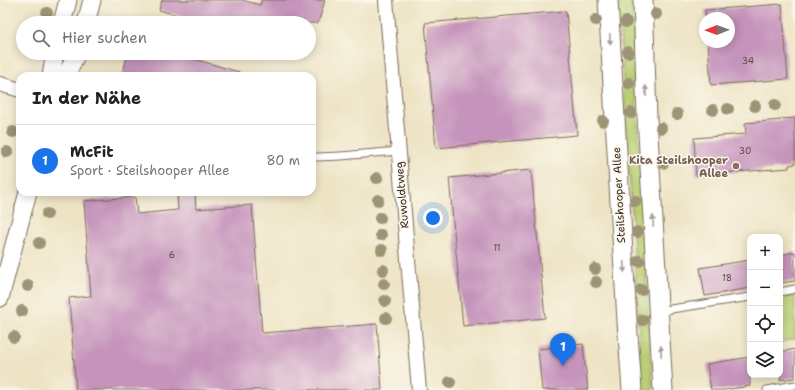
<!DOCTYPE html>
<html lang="de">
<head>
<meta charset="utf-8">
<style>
  :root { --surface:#fff; --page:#f6f6f6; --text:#202124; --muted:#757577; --line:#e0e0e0; --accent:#1a73e8 }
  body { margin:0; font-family:"Shantell Sans",sans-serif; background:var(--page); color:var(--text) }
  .controls { position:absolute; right:12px; bottom:12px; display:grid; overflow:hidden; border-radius:8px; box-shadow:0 2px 10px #0003 }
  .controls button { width:36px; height:36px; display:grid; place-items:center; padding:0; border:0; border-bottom:1px solid var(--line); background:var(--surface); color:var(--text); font:20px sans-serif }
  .compass { position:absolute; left:699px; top:12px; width:36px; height:36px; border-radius:50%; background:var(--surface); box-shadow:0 2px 10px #0003; rotate:269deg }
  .you { position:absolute; left:433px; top:218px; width:14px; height:14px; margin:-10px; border:3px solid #fff; border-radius:50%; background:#1a73e8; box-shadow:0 0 0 6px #1a73e833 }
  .badge { display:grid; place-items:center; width:26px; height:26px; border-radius:50%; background:var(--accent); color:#fff; font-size:13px; font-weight:700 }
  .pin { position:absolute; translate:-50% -33px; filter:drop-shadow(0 1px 2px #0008) }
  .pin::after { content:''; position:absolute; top:21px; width:14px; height:12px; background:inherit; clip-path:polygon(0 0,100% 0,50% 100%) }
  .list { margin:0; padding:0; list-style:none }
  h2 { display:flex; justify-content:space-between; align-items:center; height:52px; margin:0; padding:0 16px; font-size:17px }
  h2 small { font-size:13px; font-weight:400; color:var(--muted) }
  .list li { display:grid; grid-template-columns:26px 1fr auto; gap:12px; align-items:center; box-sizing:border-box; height:72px; padding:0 16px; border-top:1px solid var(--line) }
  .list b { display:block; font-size:15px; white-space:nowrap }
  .list p { margin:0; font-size:13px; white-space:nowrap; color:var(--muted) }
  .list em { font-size:13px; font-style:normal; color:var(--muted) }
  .icon { flex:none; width:22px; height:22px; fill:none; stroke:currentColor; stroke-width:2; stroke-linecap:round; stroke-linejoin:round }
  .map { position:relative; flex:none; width:795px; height:390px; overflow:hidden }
  .search { position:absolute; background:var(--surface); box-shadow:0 2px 10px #0003; left:16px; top:16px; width:300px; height:44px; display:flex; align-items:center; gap:10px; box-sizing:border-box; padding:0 14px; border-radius:22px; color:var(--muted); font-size:15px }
  .panel { position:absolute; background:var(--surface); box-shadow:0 2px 10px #0003; left:16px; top:72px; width:300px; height:124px; border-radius:12px }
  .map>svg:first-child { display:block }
  .green { fill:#b9cf73; stroke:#7a7c48 }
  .building { fill:#c593bb }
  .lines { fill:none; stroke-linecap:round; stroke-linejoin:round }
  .service-casing { stroke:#7a6b58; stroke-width:9 }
  .minor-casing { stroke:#7a6b58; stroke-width:16 }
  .tertiary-casing { stroke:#7a6b58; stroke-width:19 }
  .secondary-casing { stroke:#7a6b58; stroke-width:21 }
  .service { stroke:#fff; stroke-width:7 }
  .minor { stroke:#fff; stroke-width:14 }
  .tertiary { stroke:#fff; stroke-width:17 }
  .secondary { stroke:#fff; stroke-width:19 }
  .tree { fill:#9d9475 }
  .oneway { fill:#a79f9a }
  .education-dot { fill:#8d6e63; stroke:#fbf7ec; stroke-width:1.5 }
  .labels { text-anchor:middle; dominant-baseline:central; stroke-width:3; stroke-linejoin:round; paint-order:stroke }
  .number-label { font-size:9px; fill:#5e4445 }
  .education-label { font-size:11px; font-weight:bold; fill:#785e54; stroke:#fbf7ec; text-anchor:end }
  .street-label { font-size:11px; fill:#3b2a1e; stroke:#fbf7ec }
</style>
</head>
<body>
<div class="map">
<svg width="795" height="390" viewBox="0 0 795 390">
  <rect width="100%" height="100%" fill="#fbf7ec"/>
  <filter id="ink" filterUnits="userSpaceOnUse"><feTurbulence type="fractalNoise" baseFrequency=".025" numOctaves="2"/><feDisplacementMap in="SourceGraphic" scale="8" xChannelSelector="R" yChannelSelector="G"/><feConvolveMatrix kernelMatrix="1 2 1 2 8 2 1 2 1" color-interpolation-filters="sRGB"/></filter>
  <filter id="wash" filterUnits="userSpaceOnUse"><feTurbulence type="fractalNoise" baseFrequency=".012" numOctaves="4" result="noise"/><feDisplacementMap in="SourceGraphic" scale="16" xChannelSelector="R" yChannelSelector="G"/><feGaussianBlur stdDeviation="0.9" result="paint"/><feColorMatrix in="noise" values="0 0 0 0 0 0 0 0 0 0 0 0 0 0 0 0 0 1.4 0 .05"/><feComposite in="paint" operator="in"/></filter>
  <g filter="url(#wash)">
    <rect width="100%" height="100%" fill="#eee4c5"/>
    <path class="green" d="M618,0h14l8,175 13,215h-11l-10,-175z
      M795,296v43l-15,3v-44z"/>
    <g id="blocks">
      <path class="building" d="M162,0h80l18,5 2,-5h63l-7,23h-114l-45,-13z
        M782,4l6,75 -77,6 -3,-43h21v-24h-23l-1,-8z
        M566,11l11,124 -141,13 -11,-125z
        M128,53h45l66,19v4h-117z
        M795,118v46l-6,1v3l-93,7 -2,-37 52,-4 -1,-11 36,-3v-1z
        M531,170l14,148 -82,8 -14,-148z
        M177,192h18l1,17 56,-4 10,128 115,-9 5,66h-306l-7,-92 22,-2 -7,-95 51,-4 2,17 41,-4z
        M795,252v29l-15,2v-28z
        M750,260v28l-45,8 -5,-28z
        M583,344l5,46h-46l-4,-41z
        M795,349v29l-15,2v-28z
        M750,357v29l-26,4h-13l-4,-26z"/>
    </g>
  </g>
  <g filter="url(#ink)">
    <use href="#blocks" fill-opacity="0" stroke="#7a6b58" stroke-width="1"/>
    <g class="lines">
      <g class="service-casing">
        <path id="service" d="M312,157c29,0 58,-4 87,-6
          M780,292l15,-3
          M658,311l92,-14
          M767,390l28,-5"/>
      </g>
      <g class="minor-casing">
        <path id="minor" d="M386,0l33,390
          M0,84l20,6"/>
      </g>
      <g class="tertiary-casing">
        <path id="tertiary" d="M62,23l6,-23
          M86,23l6,-23
          M51,76l4,-23
          M66,76l11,-23
          M0,298l28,-106"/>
      </g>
      <g class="secondary-casing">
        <path id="secondary" d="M608,0l19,321 5,69
          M643,0l4,117 16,273"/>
      </g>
      <use href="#service" class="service"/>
      <use href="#minor" class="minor"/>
      <use href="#tertiary" class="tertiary"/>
      <use href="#secondary" class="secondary"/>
    </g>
    <g class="tree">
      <circle cx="47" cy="13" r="6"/>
      <circle cx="656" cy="14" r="6"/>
      <circle cx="596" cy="20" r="6"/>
      <circle cx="626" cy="22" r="6"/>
      <circle cx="628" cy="52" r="6"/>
      <circle cx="629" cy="83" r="6"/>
      <circle cx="775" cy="105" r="6"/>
      <circle cx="755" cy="106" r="6"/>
      <circle cx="728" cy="109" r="6"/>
      <circle cx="713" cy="110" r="6"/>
      <circle cx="631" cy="113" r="6"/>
      <circle cx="677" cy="114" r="6"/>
      <circle cx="603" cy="121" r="6"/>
      <circle cx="661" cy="128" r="6"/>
      <circle cx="13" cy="132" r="6"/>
      <circle cx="7" cy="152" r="6"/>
      <circle cx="663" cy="163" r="6"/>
      <circle cx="377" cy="178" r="6"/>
      <circle cx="378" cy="200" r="6"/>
      <circle cx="635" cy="201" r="6"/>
      <circle cx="47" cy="214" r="6"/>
      <circle cx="380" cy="218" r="6"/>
      <circle cx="637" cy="232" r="6"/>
      <circle cx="381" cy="235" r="6"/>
      <circle cx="39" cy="243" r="6"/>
      <circle cx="382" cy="250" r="6"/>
      <circle cx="639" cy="261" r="6"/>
      <circle cx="595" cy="269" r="6"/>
      <circle cx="383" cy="270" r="6"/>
      <circle cx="596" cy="282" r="6"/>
      <circle cx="384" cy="284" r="6"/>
      <circle cx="28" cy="286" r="6"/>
      <circle cx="641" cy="290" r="6"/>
      <circle cx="385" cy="301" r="6"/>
      <circle cx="22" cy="311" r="6"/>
      <circle cx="386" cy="318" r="6"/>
      <circle cx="643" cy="320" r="6"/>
      <circle cx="14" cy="337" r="6"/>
      <circle cx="450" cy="382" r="6"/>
    </g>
    <defs><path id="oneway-solid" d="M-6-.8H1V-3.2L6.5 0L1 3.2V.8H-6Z"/></defs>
    <g class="oneway">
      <use href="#oneway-solid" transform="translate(610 39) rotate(87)"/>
      <use href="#oneway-solid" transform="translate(646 91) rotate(-92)"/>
      <use href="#oneway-solid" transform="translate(653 221) rotate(-93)"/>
      <use href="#oneway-solid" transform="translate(624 267) rotate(87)"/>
      <use href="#oneway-solid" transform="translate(661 351) rotate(-93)"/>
    </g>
  </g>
  <circle class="education-dot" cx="736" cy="166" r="4"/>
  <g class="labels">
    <g class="number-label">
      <text x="748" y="61">34</text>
      <text x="745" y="151">30</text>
      <text x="497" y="248">11</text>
      <text x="172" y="255">6</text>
      <text x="727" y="278">18</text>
    </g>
    <g class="education-label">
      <text x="728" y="160">Kita Steilshooper<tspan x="728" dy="13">Allee</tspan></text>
    </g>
    <g class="street-label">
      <text transform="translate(402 195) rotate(-95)">Ruwoldtweg</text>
      <text transform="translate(619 195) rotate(-93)">Steilshooper Allee</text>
    </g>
  </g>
</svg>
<div class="controls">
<button>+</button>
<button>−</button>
<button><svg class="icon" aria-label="locate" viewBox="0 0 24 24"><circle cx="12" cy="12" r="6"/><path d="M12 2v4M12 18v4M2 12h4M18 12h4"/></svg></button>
<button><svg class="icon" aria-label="layers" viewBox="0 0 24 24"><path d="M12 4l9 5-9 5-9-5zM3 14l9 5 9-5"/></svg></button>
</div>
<svg class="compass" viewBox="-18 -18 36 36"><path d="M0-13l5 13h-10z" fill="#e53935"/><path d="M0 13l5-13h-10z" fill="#757577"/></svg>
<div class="you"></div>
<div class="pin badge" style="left:563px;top:366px">1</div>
<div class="search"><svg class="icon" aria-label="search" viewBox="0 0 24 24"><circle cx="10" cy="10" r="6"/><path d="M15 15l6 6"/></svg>Hier suchen</div>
<section class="panel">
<h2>In der Nähe<small></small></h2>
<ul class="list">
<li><span class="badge">1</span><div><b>McFit</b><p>Sport · Steilshooper Allee</p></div><em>80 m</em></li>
</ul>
</section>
</div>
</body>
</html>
